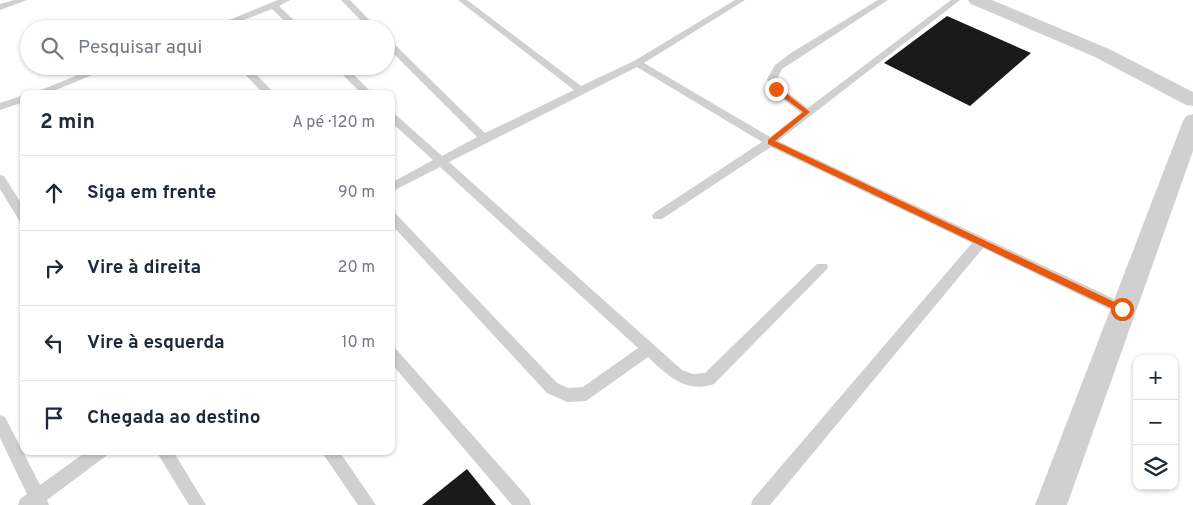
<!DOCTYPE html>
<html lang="pt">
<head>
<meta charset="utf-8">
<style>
  :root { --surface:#fff; --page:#f6f6f7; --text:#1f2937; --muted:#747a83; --line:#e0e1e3 }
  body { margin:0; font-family:Overpass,sans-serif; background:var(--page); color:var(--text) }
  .controls { position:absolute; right:15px; bottom:15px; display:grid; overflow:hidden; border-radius:10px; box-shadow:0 1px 4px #0004 }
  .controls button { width:45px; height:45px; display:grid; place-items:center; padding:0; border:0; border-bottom:1px solid var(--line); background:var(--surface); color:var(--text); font:25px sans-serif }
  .stop { position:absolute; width:15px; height:15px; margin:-11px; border:4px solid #ea580c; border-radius:50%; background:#fff }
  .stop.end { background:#ea580c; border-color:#fff; box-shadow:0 1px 5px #0008 }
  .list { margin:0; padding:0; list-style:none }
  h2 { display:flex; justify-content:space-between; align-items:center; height:65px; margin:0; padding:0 20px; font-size:21px }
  h2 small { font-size:16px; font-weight:400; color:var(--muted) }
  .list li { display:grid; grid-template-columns:32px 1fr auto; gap:15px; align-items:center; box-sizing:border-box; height:75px; padding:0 20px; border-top:1px solid var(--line) }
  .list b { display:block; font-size:19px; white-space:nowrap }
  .list em { font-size:16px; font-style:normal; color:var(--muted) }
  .icon { flex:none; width:28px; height:28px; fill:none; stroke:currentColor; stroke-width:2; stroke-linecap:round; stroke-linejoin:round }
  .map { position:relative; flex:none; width:1193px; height:505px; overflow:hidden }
  .search { position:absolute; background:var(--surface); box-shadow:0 1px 4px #0004; left:20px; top:20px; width:375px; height:55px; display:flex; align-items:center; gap:12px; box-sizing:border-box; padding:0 18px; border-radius:28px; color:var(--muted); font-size:19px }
  .panel { position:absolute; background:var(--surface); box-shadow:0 1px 4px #0004; left:20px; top:90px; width:375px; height:365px; border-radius:10px }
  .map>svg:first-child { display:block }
  .building { fill:#1a1a1a }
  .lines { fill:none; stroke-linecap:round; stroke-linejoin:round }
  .lane { fill:#d0d0d0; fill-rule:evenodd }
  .street { fill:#d0d0d0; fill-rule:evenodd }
  .route { fill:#ea580c }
</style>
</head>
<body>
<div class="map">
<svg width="1193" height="505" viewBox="0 0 1193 505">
  <rect width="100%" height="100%" fill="#fff"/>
  <path class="building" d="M947,16l84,37 -61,53 -86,-43z
    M467,469l29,36h-74z"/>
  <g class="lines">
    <path class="lane" d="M14,0h13l-27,10v-6z
      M278,0h12l-11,6 24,23h-10l-21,-20 -52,20h-13z
      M341,0h9l28,29h-9z
      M458,0h9l114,86 53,-25 101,-61h10l-101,63 126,74 31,-24 -29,-22 -5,-12 8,-14 16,-12 87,-53h10l-106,69 -5,10 3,8 28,21 143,-108h9l-182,141 349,164 2,4 -2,4 -5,2 -5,-2 -134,-65 -213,257h-19l2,-6 219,-256 -201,-96 -109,72h-8l-2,-3 2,-3 108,-71 -125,-75 -188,95 233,208 11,4 12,-1 112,-109h10l1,4 -114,116c-28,10 -47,-9 -66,-27l-62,44 -19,1 -20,-9 -156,-169v-12l4,1 162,170 11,5 15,-1 55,-39 -198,-181 -49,25v-9l42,-23 -42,-38v-9l4,1 47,42 35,-19 -91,-91v-8l3,1 96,94 89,-43z
      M100,66h14l-68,28h-15z
      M237,66h11l27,28h-11z
      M334,66h11l28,28h-11z
      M24,95v7l-24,8v-7z
      M0,175l4,1 20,32v15l-4,-1 -20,-33z
      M391,347l5,2 133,150 2,6h-19l-121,-142z
      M0,415l5,2 35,68 47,-34h21l-2,5 -59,44 2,5h-31l2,-6 7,-5 -27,-56z
      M156,451h17l33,54h-17z
      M321,451h18l37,54h-18z"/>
    <path class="street" d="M968,0h24l117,49 84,43v14l-7,-1 -91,-48 -124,-53z
      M1193,114v37l-126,354h-32l148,-384 3,-5z"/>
  </g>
  <path class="route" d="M773,87h5l32,25 -35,29 350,166v5h-6l-351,-168v-4l35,-28 -30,-22z"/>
</svg>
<div class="controls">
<button>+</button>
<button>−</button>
<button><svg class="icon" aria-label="layers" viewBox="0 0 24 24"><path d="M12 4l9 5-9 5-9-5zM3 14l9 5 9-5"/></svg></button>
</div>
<div class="stop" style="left:1122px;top:309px"></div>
<div class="stop end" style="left:776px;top:89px"></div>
<div class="search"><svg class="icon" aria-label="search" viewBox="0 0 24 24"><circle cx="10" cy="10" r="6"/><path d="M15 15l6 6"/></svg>Pesquisar aqui</div>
<section class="panel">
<h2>2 min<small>A pé · 120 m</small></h2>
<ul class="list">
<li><svg class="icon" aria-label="ahead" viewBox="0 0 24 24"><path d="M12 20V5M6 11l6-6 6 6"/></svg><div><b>Siga em frente</b></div><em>90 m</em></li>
<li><svg class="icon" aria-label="right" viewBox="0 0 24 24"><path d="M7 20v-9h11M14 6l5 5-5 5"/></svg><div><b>Vire à direita</b></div><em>20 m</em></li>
<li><svg class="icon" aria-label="left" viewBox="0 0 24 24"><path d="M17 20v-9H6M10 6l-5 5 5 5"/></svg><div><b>Vire à esquerda</b></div><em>10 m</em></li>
<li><svg class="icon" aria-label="arrive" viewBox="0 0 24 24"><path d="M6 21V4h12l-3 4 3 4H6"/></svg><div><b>Chegada ao destino</b></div></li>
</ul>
</section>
</div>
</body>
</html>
